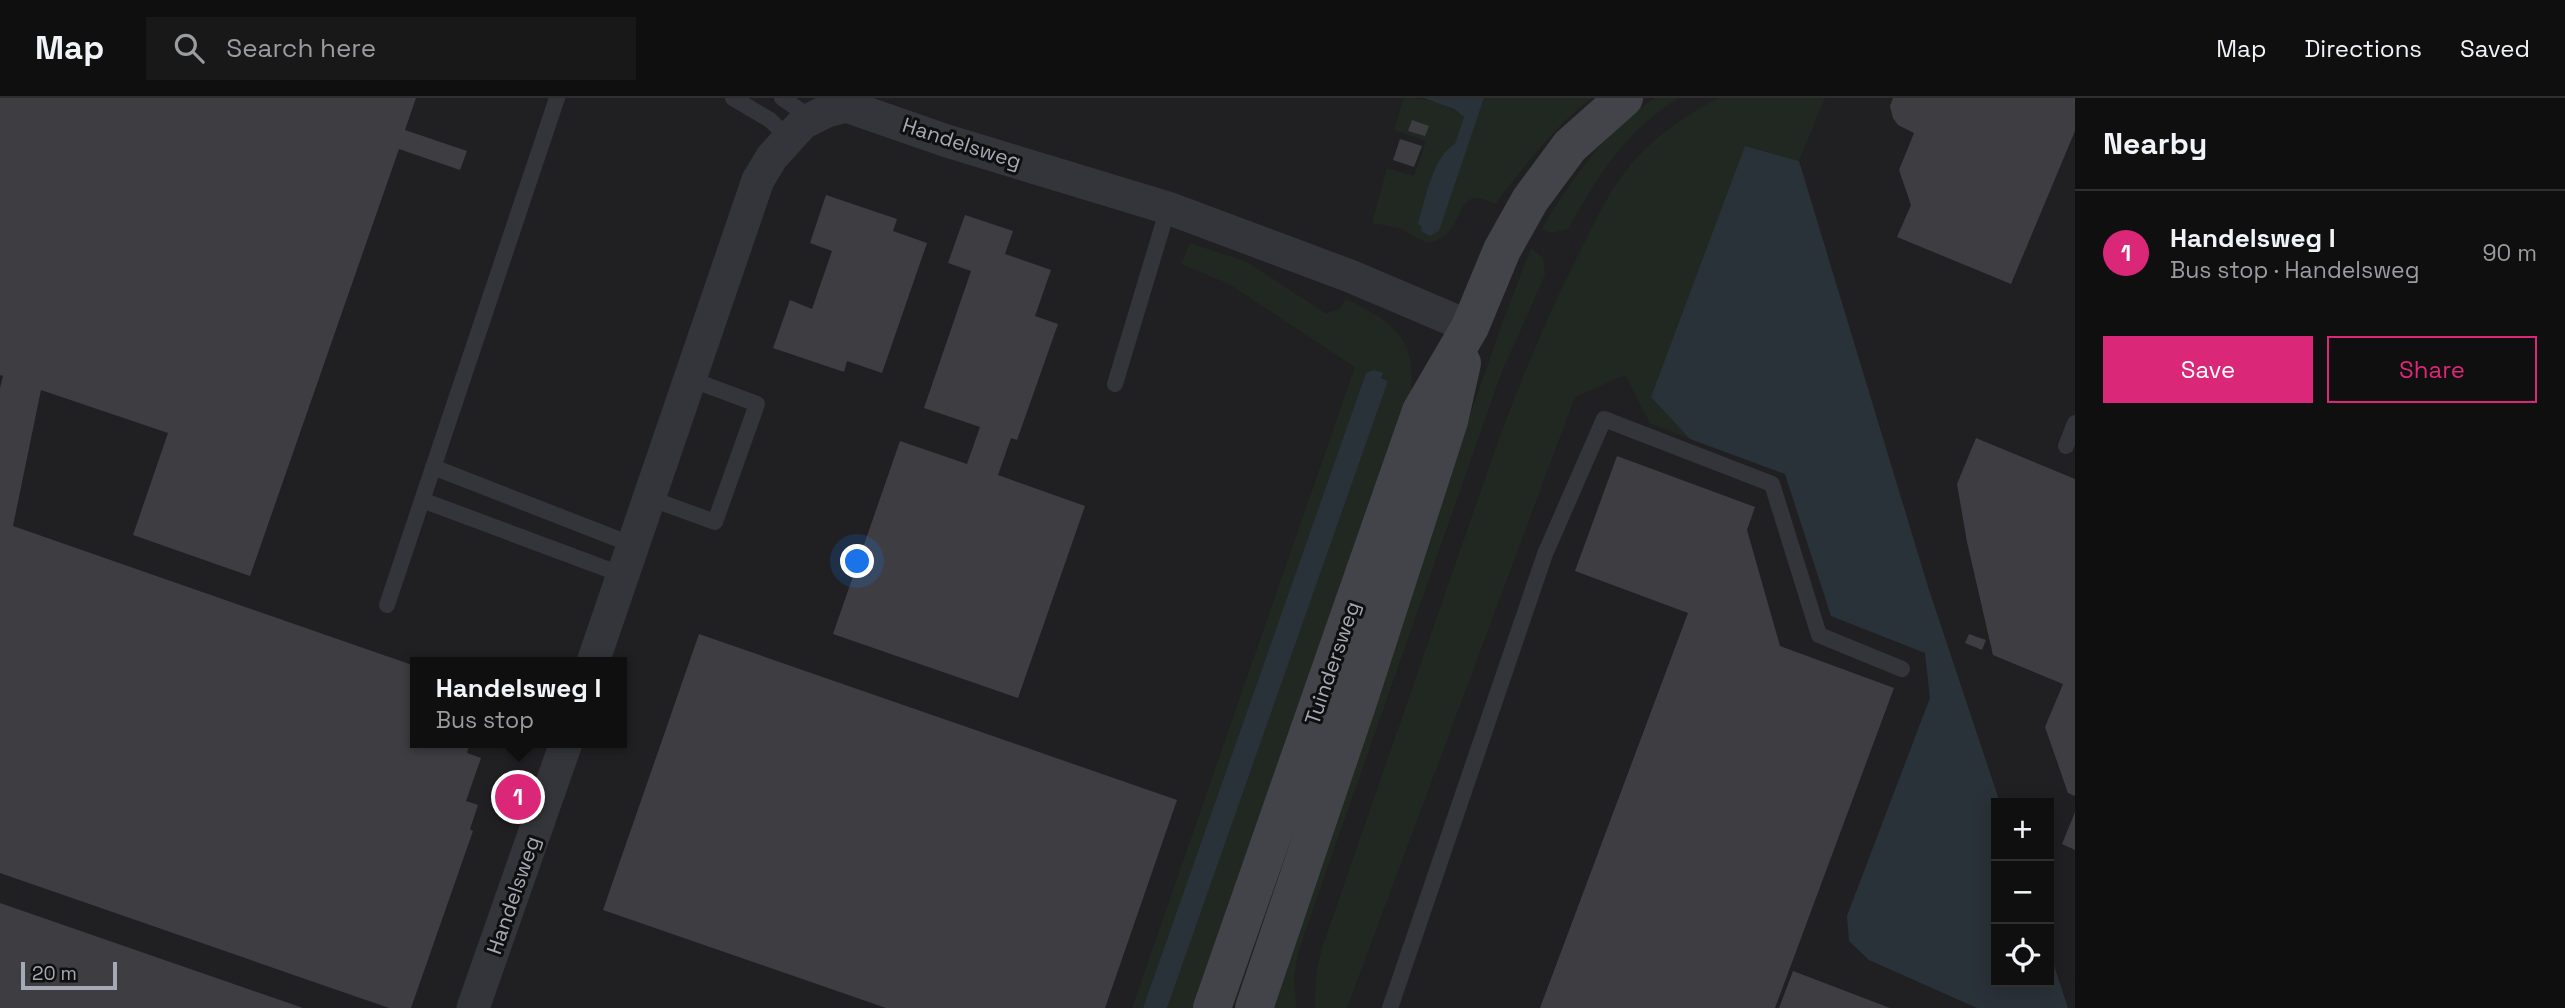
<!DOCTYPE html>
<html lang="en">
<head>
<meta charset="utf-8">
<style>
  :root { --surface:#0f0f10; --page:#181819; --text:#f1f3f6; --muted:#9b9c9f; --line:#2f2f30; --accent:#db2777 }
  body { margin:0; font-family:"Space Grotesk",sans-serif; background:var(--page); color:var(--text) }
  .controls { position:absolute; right:21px; bottom:21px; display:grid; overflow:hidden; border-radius:0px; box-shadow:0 4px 18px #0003 }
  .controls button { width:63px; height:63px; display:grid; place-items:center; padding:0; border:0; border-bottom:2px solid var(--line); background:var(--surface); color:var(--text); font:35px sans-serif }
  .scale { position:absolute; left:21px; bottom:18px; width:96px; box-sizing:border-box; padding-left:7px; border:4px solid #a5a9b6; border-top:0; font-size:19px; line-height:24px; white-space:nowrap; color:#a5a9b6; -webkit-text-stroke:5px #0f0f10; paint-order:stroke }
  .you { position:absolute; left:858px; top:464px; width:24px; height:24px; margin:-18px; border:5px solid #fff; border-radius:50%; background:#1a73e8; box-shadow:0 0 0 10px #1a73e833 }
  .badge { display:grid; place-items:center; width:46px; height:46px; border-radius:50%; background:var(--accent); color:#fff; font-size:23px; font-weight:700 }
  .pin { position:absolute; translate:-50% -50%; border:4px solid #fff; box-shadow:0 2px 7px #0006 }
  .popup { position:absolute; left:410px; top:559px; width:217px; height:91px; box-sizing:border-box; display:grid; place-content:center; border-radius:0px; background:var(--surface); filter:drop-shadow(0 2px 5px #0005); font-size:23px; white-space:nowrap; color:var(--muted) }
  .popup b { font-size:26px; color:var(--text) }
  .popup::after { content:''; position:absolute; left:50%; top:100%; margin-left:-14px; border:14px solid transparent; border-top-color:var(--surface) }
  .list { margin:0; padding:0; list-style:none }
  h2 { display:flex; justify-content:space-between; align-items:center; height:91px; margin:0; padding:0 28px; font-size:30px }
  h2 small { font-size:23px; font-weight:400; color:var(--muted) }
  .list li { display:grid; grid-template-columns:46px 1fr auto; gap:21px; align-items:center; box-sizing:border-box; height:126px; padding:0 28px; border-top:2px solid var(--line) }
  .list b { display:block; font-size:26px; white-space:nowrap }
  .list p { margin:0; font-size:23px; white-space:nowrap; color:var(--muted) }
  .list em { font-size:23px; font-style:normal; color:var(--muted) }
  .actions { display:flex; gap:14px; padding:21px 28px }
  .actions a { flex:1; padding:16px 0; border:2px solid var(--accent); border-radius:0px; text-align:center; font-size:24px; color:var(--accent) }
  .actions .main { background:var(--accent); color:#fff }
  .icon { flex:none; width:38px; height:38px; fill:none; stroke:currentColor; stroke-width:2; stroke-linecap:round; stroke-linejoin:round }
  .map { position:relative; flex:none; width:2075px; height:910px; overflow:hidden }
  header { display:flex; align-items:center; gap:42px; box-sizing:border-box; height:98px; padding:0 35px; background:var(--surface); border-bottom:2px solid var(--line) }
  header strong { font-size:33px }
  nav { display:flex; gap:38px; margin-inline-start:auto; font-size:24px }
  .search { width:490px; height:63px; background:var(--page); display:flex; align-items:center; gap:18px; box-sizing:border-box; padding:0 24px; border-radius:0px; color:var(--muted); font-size:26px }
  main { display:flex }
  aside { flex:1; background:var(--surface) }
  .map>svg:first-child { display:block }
  .built { fill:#202022; fill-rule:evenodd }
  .green { fill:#202821 }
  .water { fill:#2a3239 }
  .building { fill:#3e3e42 }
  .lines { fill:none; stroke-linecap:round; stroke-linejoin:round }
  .lane { stroke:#34353a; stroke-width:16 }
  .street { stroke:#34353a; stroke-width:33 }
  .secondary { stroke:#42444a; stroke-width:38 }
  .labels { text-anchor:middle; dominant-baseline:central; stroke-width:6; stroke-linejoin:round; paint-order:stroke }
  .street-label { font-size:21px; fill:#a5a9b6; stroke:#0f0f10 }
</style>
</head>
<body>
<header>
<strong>Map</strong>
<div class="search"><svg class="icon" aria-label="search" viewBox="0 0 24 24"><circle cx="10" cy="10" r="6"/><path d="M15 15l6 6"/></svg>Search here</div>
<nav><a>Map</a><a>Directions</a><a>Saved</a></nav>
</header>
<main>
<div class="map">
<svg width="2075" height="910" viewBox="0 0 2075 910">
  <rect width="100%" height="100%" fill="#141415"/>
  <path class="built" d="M0,0h2075v910h-2075zM415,564h206v81h-206zM1996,705h53v179h-53z"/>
  <path class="green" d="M1404,0c22,0 42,5 60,19l-9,27 -37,80 13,11 8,-4 45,-133h108c-38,29 -67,67 -96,105 -7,0 -13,-6 -21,-5 -21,3 -13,40 -48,45l-28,-15 -27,-5 15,-55 27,8 12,-35 -32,-11z
    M1655,0h23c-55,36 -78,75 -110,131l-17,4 -9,-4c28,-49 65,-100 113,-131z
    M1718,0h107l-26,63 -53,-15 -95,251 39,42 -40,-16 -25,-48 -50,22 -228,611h-32l1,-35 6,-25 173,-498c25,-69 53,-136 86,-201 15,-30 30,-62 52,-87 23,-27 54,-47 85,-64z
    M1190,145l57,19 78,51 14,-3 7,-11c53,27 72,40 64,104l-210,605h-33l221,-627 -16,-9 -6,1 -223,635h-11l223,-641 -126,-83 -48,-20z
    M1531,150l12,10 2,17 -44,99 -203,578 -4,26 2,30h-32l235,-676z"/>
  <path class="water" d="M1424,0h60l-45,133 -9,5 -9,-5 1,-4 -4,-3c7,-24 15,-68 37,-80l9,-27 -10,-8z
    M1745,48l54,15 130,429 71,213h-4v179h53v-32l19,58h-91l-108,-48 -20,-19 -2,-25 83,-218 -5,-45 -94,-37 -46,-142 -95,-35 -39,-42z
    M1374,272l9,3 -2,5 7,3 -221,627h-24l223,-635z"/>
  <path class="building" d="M0,0h416l-11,32 62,21 -7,19 -61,-21 -149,427 -117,-41 35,-102 -127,-43 -28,136 402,140v77h55l-3,10 14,5 -15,43 12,4 -8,24 3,2 -62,177h-22l-389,-135v-485l3,-12 -3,-1z
    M1893,0h182v33l-64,153 -114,-47 14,-32 -12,-35 15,-37 -16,-8 -5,-7 -3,-12z
    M1412,22l17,6 -4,10 -17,-5z
    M1400,41l22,7 -8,21 -21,-7z
    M826,97l71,24 -4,12 34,12 -45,130 -35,-12 -3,11 -71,-24 17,-48 22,9 20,-58 -22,-8z
    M965,117l48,16 -8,23 46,16 -16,46 23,8 -41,116 -6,-2 -13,37 87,31 -67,192 -185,-64 67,-193 67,23 13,-37 -56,-19 47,-137 -23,-8z
    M1976,340l99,41v317l-7,-3 -23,-66 18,-43 -70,-29 -26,-113 -10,-58z
    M1617,358l138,51 -8,23 33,116 114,42 -119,320h-235l148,-395 -113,-42z
    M699,536l478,166 -72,208h-219l-283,-98z
    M1969,536l17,6 -4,10 -17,-7z
    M2075,714v38l-13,-6z
    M0,805l303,105h-303z
    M1793,873l97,37h-111z"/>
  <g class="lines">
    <path class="lane" d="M733,0l37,22 19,18
      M782,0l29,20
      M1115,286l53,-176
      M2066,348l9,-23
      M433,369l200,78
      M649,400l66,24 42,-118 -67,-25
      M422,402l201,75
      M387,507l170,-507
      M1390,910l155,-454 59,-135 168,65 47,151 83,34"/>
    <path class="street" d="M593,564l165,-482 14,-23 31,-34 24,-12 19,-5 101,35 221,67 182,68 120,51
      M473,910l93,-265"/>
    <path class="secondary" d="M1212,910l209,-597 49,-84 32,-77 28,-50 40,-54 54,-48
      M1254,910l104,-306 91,-281 13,-58"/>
  </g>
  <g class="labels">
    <g class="street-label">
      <text transform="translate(962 45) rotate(18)">Handelsweg</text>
      <text transform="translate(1332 565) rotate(-71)">Tuindersweg</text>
      <text transform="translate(513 797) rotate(-71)">Handelsweg</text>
    </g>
  </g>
</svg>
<div class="controls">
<button>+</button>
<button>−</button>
<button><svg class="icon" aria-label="locate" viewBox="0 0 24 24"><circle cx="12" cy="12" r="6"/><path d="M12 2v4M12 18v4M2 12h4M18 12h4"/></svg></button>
</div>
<div class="scale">20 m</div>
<div class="you"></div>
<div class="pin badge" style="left:518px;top:699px">1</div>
<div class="popup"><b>Handelsweg I</b>Bus stop</div>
</div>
<aside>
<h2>Nearby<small></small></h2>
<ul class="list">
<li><span class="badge">1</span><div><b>Handelsweg I</b><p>Bus stop · Handelsweg</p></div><em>90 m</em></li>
</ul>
<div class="actions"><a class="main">Save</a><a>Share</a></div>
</aside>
</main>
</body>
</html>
